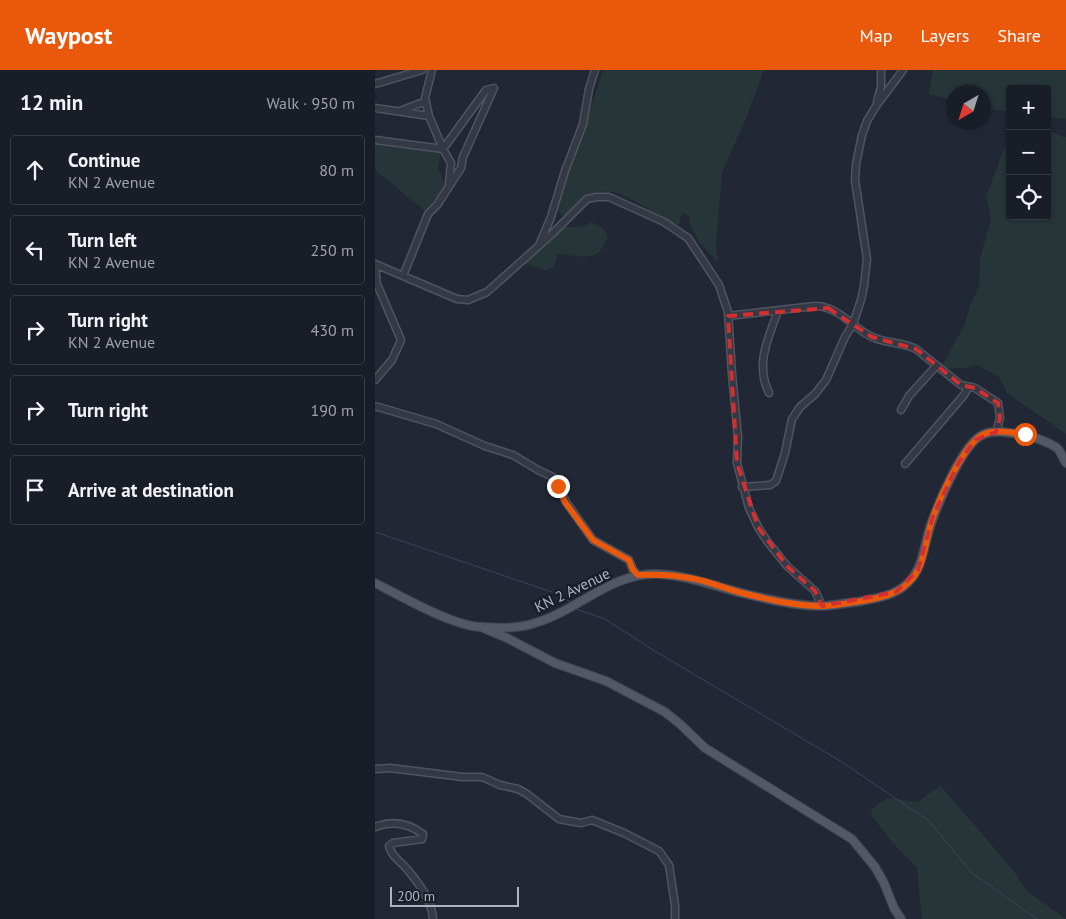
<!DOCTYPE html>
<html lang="en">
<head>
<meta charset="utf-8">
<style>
  :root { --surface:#191d27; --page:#262a33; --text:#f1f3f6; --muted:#9fa2a7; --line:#373b44; --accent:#ea580c }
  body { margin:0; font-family:"PT Sans",sans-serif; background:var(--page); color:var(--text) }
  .controls { position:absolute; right:15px; top:15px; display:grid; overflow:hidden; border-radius:5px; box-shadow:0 1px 4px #0004 }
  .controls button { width:45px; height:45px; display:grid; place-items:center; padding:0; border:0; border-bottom:1px solid var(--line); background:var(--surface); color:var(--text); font:25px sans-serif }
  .compass { position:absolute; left:571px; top:15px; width:45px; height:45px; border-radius:50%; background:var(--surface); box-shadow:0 1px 4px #0004; rotate:219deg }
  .scale { position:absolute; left:15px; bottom:12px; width:129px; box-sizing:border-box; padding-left:5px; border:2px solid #aeb4c2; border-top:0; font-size:14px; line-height:18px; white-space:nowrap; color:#aeb4c2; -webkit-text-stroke:4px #1a1f29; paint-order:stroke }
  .stop { position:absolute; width:15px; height:15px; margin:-11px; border:4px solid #ea580c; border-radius:50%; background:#fff }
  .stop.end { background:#ea580c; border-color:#fff; box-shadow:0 1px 5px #0008 }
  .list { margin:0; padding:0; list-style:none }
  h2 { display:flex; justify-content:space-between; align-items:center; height:65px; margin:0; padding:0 20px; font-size:21px }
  h2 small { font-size:16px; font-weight:400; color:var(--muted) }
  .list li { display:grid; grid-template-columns:32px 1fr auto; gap:15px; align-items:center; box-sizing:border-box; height:70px; margin:0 10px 10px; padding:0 10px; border:1px solid var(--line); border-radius:5px }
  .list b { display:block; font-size:19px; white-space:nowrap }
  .list p { margin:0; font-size:16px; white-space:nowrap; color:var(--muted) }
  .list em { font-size:16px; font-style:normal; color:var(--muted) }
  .icon { flex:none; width:28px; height:28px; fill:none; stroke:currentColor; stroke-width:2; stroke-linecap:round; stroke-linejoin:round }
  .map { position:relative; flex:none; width:691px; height:849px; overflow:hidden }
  header { display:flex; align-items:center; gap:30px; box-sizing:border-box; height:70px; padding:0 25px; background:var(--accent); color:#fff }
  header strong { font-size:24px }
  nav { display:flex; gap:28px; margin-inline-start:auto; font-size:18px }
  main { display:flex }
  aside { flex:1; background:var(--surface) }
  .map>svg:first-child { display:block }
  .green { fill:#263538 }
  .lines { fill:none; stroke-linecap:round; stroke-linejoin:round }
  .stream { stroke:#38435c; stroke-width:1 }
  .minor-casing { stroke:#4f5460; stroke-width:9 }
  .major-casing { stroke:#3e434e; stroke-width:10 }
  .minor { stroke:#343945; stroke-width:6 }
  .major { stroke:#525865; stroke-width:8 }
  .route { stroke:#ea580c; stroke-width:6 }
  .marked { fill:none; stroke:#d42f30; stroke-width:4; stroke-dasharray:10 6; stroke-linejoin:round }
  .labels { text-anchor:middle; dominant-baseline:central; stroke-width:5; stroke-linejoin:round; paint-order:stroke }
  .street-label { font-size:15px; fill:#aeb4c2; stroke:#1a1f29 }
</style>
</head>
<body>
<header>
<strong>Waypost</strong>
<nav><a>Map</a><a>Layers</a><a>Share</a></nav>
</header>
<main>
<aside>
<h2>12 min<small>Walk · 950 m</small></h2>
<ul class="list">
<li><svg class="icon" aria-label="ahead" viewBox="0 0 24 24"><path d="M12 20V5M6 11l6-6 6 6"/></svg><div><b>Continue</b><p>KN 2 Avenue</p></div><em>80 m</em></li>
<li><svg class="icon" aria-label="left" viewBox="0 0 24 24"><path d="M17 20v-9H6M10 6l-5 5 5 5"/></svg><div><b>Turn left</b><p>KN 2 Avenue</p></div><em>250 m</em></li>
<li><svg class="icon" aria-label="right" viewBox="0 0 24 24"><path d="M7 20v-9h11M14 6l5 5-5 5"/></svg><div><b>Turn right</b><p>KN 2 Avenue</p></div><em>430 m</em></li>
<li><svg class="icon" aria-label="right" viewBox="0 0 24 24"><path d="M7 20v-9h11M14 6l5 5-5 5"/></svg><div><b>Turn right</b></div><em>190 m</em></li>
<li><svg class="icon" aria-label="arrive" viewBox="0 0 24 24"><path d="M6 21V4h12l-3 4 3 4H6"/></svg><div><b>Arrive at destination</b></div></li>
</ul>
</aside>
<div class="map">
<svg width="691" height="849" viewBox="0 0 691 849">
  <rect width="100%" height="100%" fill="#212734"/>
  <path class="green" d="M228,0h161l-18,48 -24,55 -6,70 2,19c-13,-13 -28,-27 -29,-46l-7,-4 -3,13c-11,-3 -19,-8 -28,-14 -41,-26 -52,-28 -87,7l-7,-8z
    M558,0h133v49l-19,-2v-28h-37v23l-26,-4 -1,-16h-30v8l-24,-6z
    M672,59l16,8h3v297l-58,-40 -9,-17 -22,-12 -13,3 -24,1 25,-45 5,-18 9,-20 1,-27 11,-39 -5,-23 17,-46 7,-12v77h37z
    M0,71l66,11 -3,16 8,18 -21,25 -50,-41z
    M216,152l13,7 4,9c-3,4 -5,11 -9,14 -9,9 -29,2 -41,2l-5,14 -8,2 -19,-6 7,-11 17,-13 14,-13h18z
    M565,715l73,85 14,21 39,28h-144l-5,-51 -25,-26 -21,-27 1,-6 15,-11 31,4z"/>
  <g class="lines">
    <path class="stream" d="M0,462l186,63 9,7
      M201,539l29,10 48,31 189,112 87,59 43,52 65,46"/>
    <g class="minor-casing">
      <path id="minor" d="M57,0l-7,28 4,18 14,33 8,14 -2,21
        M0,14l47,-14
        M502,32l4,-15v-17
        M0,38l54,8
        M25,41l26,-10
        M0,70l68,9 43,-59 8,-2 -31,69 -2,11 -24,37 -9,9 -25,62
        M165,173l11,-26 14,-46 18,-47 6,-35 6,-19
        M0,194l82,35 11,1 19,-8 65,-58 35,-35 10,-2h12l55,25 24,16 31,47 9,27 4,62 6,63 -1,26 12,45 9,19 9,14 20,25 28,25 7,15
        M0,197l2,17 24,56 -9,20 -17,20
        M353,246l87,-10c23,0 36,20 55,30 13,7 32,6 46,13l45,36 14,3 23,15 2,15 -4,14
        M394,323c-14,-29 -1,-54 9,-82
        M0,336l61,18 49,22 28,9 25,15 17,8 11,24 27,38 36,20 4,10 5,5
        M526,340l8,-14 27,-30
        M530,394l59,-69 4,-7
        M367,417l28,-2 6,-4 9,-28 7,-34 8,-12 15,-13 11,-14 19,-43 8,-13 8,-24 3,-14 3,-27 -12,-79 1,-16 6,-29 5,-14 9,-15 27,-36
        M0,699l15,-1 73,9h19l18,8 18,4 9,5 32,25 22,4 11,-3 32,13 35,18 10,14 6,40v13
        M0,757c18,-7 33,-4 48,7l-1,5 -29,4 -4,3c2,10 11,15 17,22 12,14 26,32 27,51"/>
    </g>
    <g class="major-casing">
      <path id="major" d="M0,513c26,13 79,44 107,44 17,1 36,2 53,-4 42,-12 77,-51 122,-49 30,1 56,12 85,19 24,6 57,14 82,13 11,-1 22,-3 33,-4 13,-3 28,-4 40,-11 26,-15 25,-38 33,-64 7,-21 32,-82 52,-92 12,-6 25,-2 37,-1 8,0 33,9 39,15 3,3 5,10 8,14
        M108,558l24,10 48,25 51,18 59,31 15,12 25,24 147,91 23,28 9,16 10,25 7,11"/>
    </g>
    <use href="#minor" class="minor"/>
    <use href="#major" class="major"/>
  </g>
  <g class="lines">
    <path class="route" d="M183,416l7,16 28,38 36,20 4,10 5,5c19,-1 38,0 57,4 16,3 31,10 47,14 25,6 53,13 79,13 14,0 28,-3 41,-5 16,-3 34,-6 46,-18 15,-13 16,-33 21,-52 5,-22 34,-88 55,-97 12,-5 28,-1 41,0"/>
  </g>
  <path class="marked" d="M453,238l44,29 44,12 45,36 14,3 23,15 2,15 -4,14 -21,8 -16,22 -26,54 -15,54 -22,22 -74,14 -7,-15 -28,-25 -29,-39 -21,-64 -9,-147z"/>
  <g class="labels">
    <g class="street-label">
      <text transform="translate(197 520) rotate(-26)">KN 2 Avenue</text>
    </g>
  </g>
</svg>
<div class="controls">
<button>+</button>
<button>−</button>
<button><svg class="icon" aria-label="locate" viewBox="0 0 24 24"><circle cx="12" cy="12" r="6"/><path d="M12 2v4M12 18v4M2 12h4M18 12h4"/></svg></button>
</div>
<svg class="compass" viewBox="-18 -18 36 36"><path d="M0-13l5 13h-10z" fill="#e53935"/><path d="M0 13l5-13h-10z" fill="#9fa2a7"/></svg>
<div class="scale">200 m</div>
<div class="stop" style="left:650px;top:364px"></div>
<div class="stop end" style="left:183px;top:416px"></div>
</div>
</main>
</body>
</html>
